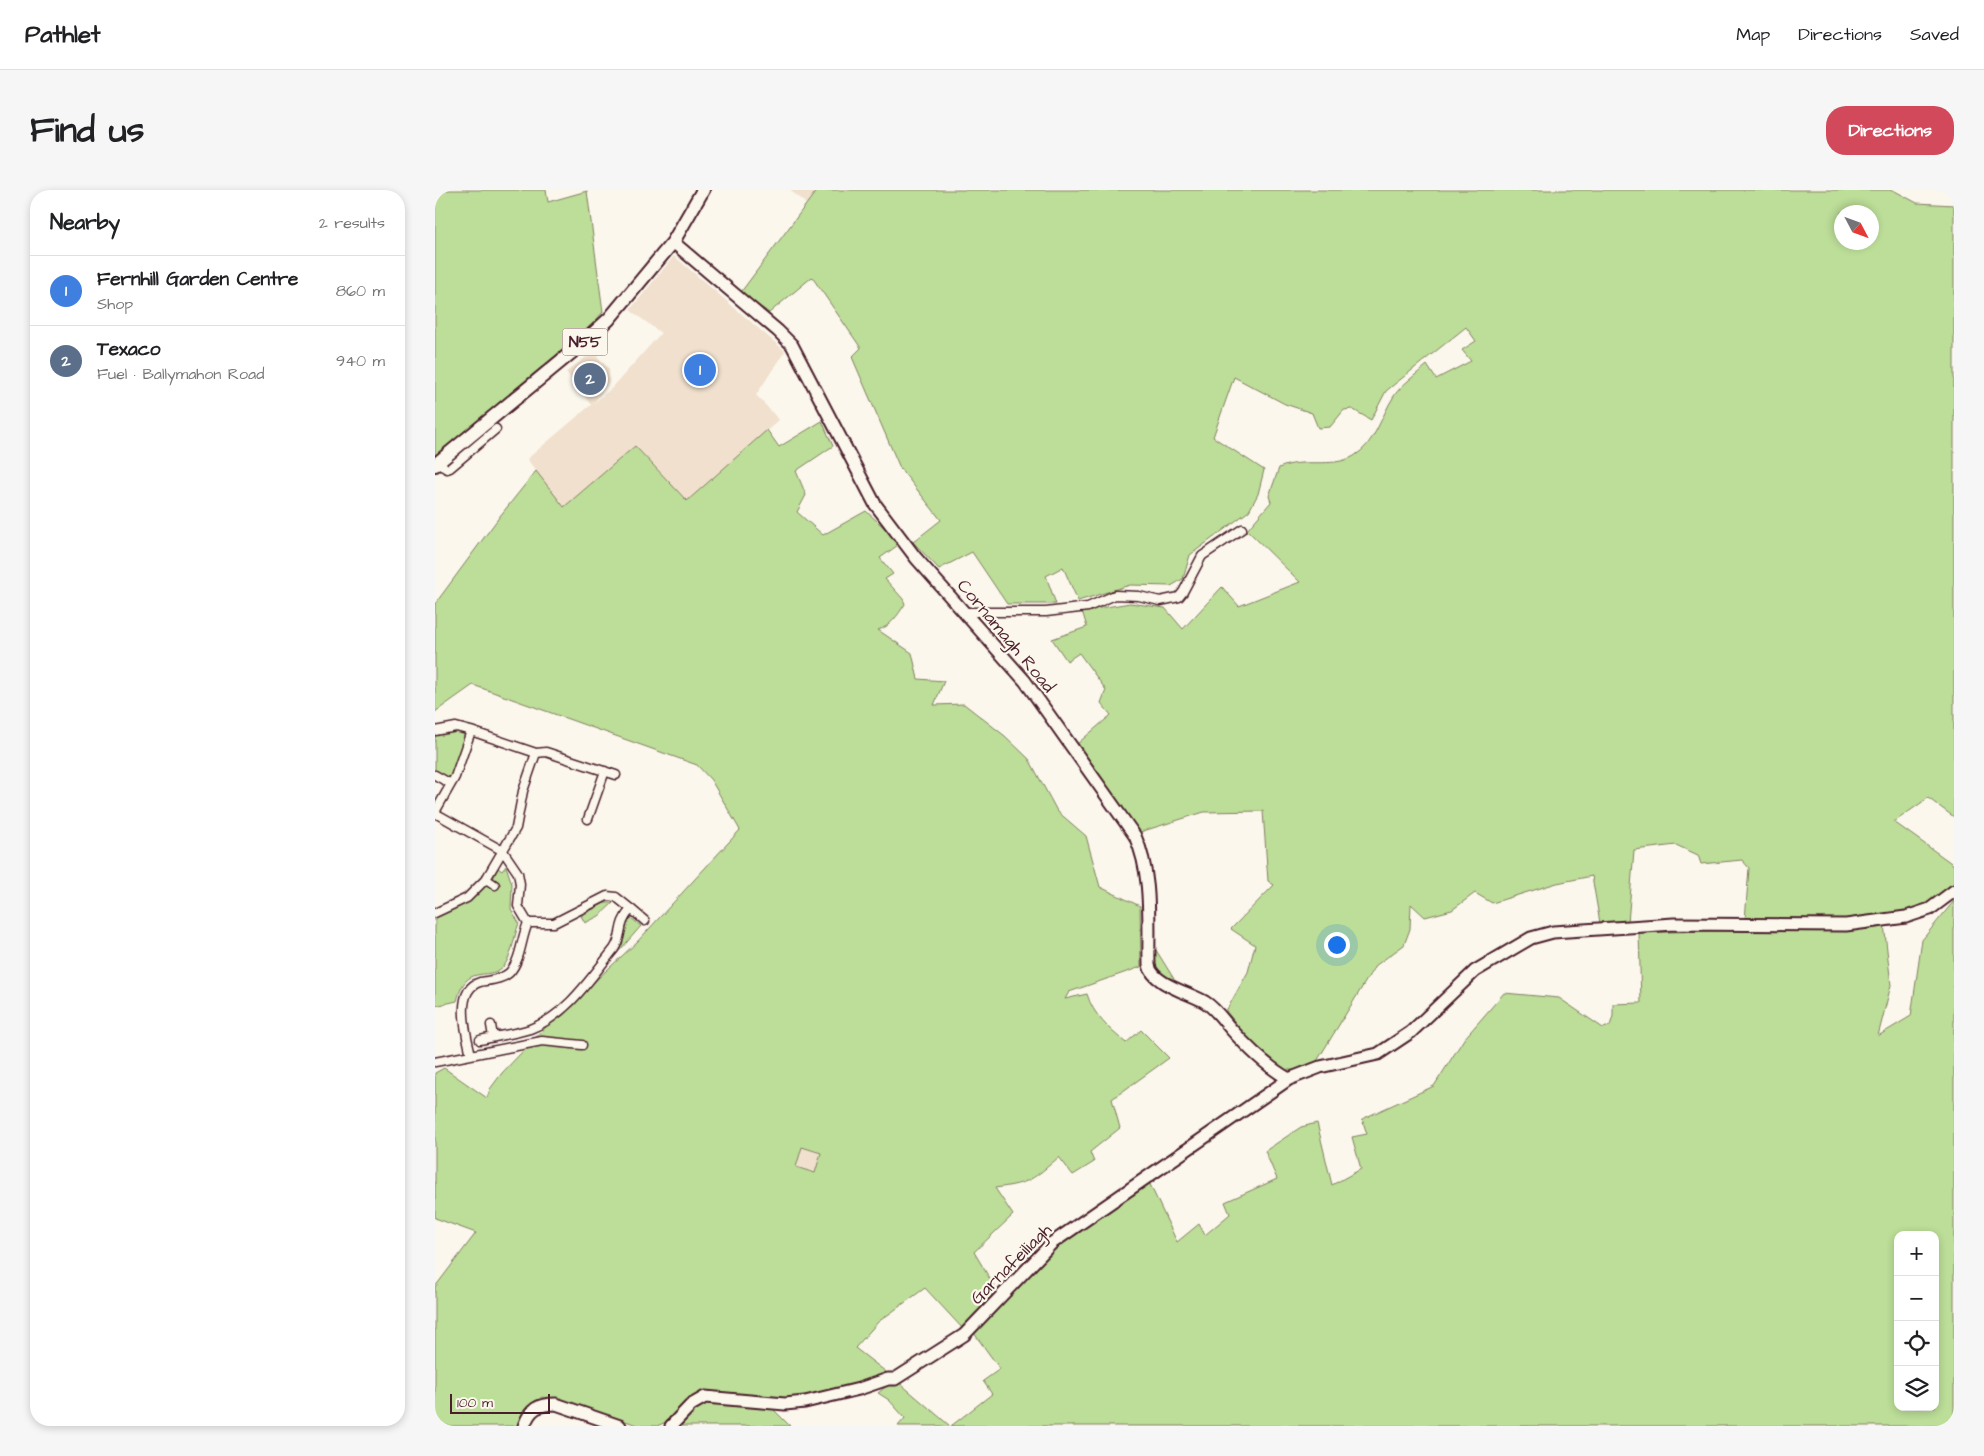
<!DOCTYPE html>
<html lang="en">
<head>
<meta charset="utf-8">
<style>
  :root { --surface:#fff; --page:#f6f6f6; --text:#202124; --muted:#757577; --line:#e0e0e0; --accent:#d1495b }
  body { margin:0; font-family:"Architects Daughter",sans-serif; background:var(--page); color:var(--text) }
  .controls { position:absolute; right:15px; bottom:15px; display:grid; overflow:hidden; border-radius:10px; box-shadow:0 2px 8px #0003 }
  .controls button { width:45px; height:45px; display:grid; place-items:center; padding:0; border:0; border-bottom:1px solid var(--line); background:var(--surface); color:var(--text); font:25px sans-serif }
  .compass { position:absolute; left:1399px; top:15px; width:45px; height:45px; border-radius:50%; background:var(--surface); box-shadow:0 2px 8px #0003; rotate:131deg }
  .scale { position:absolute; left:15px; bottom:12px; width:100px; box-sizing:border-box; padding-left:5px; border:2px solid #4a1f2b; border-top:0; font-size:14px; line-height:18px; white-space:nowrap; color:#4a1f2b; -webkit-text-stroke:4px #fbf7ec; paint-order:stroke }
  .you { position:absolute; left:901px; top:754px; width:18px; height:18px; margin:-12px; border:4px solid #fff; border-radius:50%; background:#1a73e8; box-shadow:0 0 0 8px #1a73e833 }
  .badge { display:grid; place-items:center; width:32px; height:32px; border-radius:50%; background:var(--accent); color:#fff; font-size:16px; font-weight:700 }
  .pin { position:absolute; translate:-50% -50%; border:2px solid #fff; box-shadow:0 1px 5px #0006 }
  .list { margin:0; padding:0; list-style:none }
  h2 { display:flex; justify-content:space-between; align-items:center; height:65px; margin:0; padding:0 20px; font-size:21px }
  h2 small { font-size:16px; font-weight:400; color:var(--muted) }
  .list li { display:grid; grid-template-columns:32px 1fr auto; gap:15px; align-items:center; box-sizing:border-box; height:70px; padding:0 20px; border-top:1px solid var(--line) }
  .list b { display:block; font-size:19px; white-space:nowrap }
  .list p { margin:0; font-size:16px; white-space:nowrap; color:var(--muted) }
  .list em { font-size:16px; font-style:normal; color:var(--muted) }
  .icon { flex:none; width:28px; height:28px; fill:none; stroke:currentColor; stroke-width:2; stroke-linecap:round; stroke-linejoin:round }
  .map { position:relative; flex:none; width:1519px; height:1236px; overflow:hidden; border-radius:20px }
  header { display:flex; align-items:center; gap:30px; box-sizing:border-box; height:70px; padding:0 25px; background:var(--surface); border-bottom:1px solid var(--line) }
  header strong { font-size:24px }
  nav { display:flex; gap:28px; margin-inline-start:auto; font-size:18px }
  .intro { display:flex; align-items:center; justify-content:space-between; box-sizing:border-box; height:120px; padding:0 30px }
  h1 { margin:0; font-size:35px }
  .button { padding:12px 22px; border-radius:20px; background:var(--accent); color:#fff; font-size:18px; font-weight:700 }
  main { display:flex; gap:30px; padding:0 30px }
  aside { flex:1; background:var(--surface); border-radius:20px; box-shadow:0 2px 8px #0003 }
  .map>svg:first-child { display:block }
  .built { fill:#f0e0cd }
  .green { fill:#bcde98; stroke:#837e62; fill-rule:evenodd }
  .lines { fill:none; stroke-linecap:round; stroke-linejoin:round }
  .street-casing { stroke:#4a1f2b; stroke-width:11 }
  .secondary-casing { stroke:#4a1f2b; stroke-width:15 }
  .primary-casing { stroke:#4a1f2b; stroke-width:16 }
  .street { stroke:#fbf7ec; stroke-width:8 }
  .secondary { stroke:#fbf7ec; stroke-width:11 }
  .primary { stroke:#fbf7ec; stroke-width:12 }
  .labels { text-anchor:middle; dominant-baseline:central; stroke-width:4.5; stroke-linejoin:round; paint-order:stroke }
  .shield { fill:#fbf7ec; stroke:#7f6065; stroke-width:1 }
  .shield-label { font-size:16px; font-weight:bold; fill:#4a1f2b }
  .street-label { font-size:18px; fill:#4a1f2b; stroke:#fbf7ec }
</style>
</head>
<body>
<header>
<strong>Pathlet</strong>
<nav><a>Map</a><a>Directions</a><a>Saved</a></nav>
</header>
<div class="intro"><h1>Find us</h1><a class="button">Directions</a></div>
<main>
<aside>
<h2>Nearby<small>2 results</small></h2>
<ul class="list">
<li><span class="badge" style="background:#3f7fe0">1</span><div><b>Fernhill Garden Centre</b><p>Shop</p></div><em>860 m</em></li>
<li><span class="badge" style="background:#5c6f8a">2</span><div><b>Texaco</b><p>Fuel · Ballymahon Road</p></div><em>940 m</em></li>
</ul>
</aside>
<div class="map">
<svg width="1519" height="1236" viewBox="0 0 1519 1236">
  <rect width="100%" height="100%" fill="#fbf7ec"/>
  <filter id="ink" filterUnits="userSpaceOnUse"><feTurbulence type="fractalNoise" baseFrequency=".02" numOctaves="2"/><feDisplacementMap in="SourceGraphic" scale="10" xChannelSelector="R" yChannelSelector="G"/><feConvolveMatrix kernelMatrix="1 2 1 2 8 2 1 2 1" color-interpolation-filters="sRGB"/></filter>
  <g filter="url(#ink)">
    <path class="built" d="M355,0h27l-11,14z
      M239,66l111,95 -29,44 23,25 -92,81 -52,-55 -71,62 -37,-49 64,-54 -25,-33 27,-20 16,17v14l-15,20 18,-15 49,-55 -31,-23z
      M367,957l20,6 -7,20 -19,-6z"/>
    <path class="green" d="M0,0h111l2,12 39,-11 16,121 -13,15 -155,129z
      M382,0h1076l24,13 37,2v612l-26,-19 -34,24 60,43v19c-10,7 -20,18 -31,23 -42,21 -130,13 -178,13l4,-52 -7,-8 -41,4 -3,-9 -22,-10 -42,5 -6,73h-28l-8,-47 -35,7 -65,20 -17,-10 -23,17 -27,7 -14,-13 -1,25 -6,16 -29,21 -58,95 -21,9h-12l-34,-29 -24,-30 22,-39 7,-27 -24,-16 43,-44 -6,-4 -5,-70 -59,1 -64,20 -63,-88 34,-29 -10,-12 5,-13 -27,-37 -12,8 -15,-22 35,-12 -5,-16 48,-8 35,5 18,21 39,-42 17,19 61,-24 -53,-52 24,-28 -2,-6 10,-28c23,-11 53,1 75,-12 21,-12 27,-40 40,-60 7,-11 23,-22 33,-31l9,14 35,-18 -9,-11 14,-9 -10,-14 -80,64 -15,29 -19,-11 -8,1 -14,17 -12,1 -6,-15 -27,-9 -51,-27 -21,60 51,33 -6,24 -9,17 -59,44 -7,24 -12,7 -41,-1 -52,16 -15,-34 -17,9 10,28h-49l-35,-52 -33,17 -26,-27 28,-22 -41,-52 -48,-111 9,-9 -49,-71 -43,36 -28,-21zM1406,22h30v30h-30z
      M387,231l11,25 -37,25 10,24 -9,17 26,23 43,-24 35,32 -21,15 13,16 -8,5 18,20 2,5c-7,11 -15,23 -27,26l34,23 6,26 26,2 -10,24 30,-1 41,32 24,23 28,52 29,25 14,51 40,19 1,61 -72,25 -4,7 22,-5c6,21 23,36 39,49l15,-13 28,28 -57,41 8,29 -30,24 4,10 -21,13 -14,-18c-27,23 -28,26 -64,31l18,27 -39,37 22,37 -32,41 -39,-42 -47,34 -23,26 35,27 -90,23 -23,1 -74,-5 -35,27 -11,5h-16l-75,-24 -24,-5 -17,12 -7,17h-83v-139l41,-54 -41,-15v-145l9,-5 43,30 3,-9 12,-16 44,-46 91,-85 103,-112 -29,-50 -14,-15 -224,-80 -38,27v-108l65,-88 36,-45 28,36 71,-61 52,55 80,-71 12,17zM367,957l19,6 -6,20 -19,-6z
      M20,540l12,5 -13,38 -5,6 -14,-7v-38z
      M71,676l6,18 -1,25 8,14c-5,13 -7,34 -16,44 -17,15 -37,-5 -46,34l-22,5v-89l30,-13 21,-19 11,-2 -4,-4 5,-11 4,3z
      M1519,711v525h-1003l41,-32 -9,-13 17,-12 -29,-40 87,-83 89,-68 30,64 22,-18 6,11 25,-21 -5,-12 52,-23 -12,-28 36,-24 16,-4 15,62 29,-16 -9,-32 15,-3 -5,-15 72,-33 30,-47 40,-46 55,5 44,30 7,-2 3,-10v-12l28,-1 -2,-70 230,-7 15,-2 7,61 -13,51 33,-20 11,-76zM1463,1045h37v172h-37z
      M169,713h9l-14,13 -14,7 -4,-7z
      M196,728l10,8 -34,39c1,-7 11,-15 15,-23 3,-9 -1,-19 9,-24z
      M716,752l23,37 -9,-2 -10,-8z
      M460,1189l55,47h-52l7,-8 -16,-18 -11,-7z
      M274,1211l61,5 20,20h-114l18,-16z"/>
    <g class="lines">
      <g class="street-casing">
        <path id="street" d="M2,273l10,6 3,-1 46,-39
          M529,422h82l42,-5 27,-12 24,1 21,5 19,-4 4,-5 19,-36 40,-27
          M0,541l21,-4 15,4 -16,46 -20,35
          M101,563l10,-1 70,23
          M0,585l16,9
          M0,623l68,38 15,22 2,11 -2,22 10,17
          M153,629l17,-48
          M51,689l9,6
          M196,719l14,12
          M0,723l32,-15 19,-19 30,-51 7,-37 13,-38 -65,-22
          M56,835l2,12
          M36,865c-4,-18 -18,-65 9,-73 10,-2 21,-2 29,-9 12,-12 12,-35 19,-50h26l53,-27 9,1 15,12c-15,17 -7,25 -17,40 -24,30 -47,66 -84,80 -16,5 -33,7 -50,11
          M0,872l107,-21 40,4"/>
      </g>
      <g class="secondary-casing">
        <path id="secondary" d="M238,52l105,89 14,14 83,159 41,54 109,123 110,155c18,40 13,87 14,129 3,19 41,28 56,37 11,7 18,18 26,27 17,19 36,38 58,50
          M89,1236c6,-17 14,-22 32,-22l64,22
          M236,1236l20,-21 14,-8 80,7 20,-2 54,-13 29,-10h7l69,-44 88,-92 237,-164 31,-12 58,-13 33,-22 64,-61 56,-33 22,-6 121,-8 172,1 60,-8 24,-8 24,-18"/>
      </g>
      <g class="primary-casing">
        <path id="primary" d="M0,275l149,-123 25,-23 64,-77 30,-52"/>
      </g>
      <use href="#street" class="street"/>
      <use href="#secondary" class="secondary"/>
      <use href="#primary" class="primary"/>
    </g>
  </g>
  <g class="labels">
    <rect class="shield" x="127.5" y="138.5" width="45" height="27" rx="4"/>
    <g class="shield-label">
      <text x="150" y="152">N55</text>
    </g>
    <g class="street-label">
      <text transform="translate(571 446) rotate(50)">Cornamagh Road</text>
      <text transform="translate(576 1074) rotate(-45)">Garnafeiliagh</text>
    </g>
  </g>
</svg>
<div class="controls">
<button>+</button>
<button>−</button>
<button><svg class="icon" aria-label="locate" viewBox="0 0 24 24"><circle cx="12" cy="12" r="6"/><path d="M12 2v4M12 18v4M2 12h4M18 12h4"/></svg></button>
<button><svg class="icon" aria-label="layers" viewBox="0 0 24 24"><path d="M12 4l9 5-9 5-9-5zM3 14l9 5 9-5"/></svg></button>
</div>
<svg class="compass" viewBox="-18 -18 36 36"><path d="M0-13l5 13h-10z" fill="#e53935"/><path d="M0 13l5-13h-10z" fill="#757577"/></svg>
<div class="scale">100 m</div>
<div class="you"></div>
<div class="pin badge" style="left:265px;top:180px;background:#3f7fe0">1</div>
<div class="pin badge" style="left:155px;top:189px;background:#5c6f8a">2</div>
</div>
</main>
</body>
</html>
